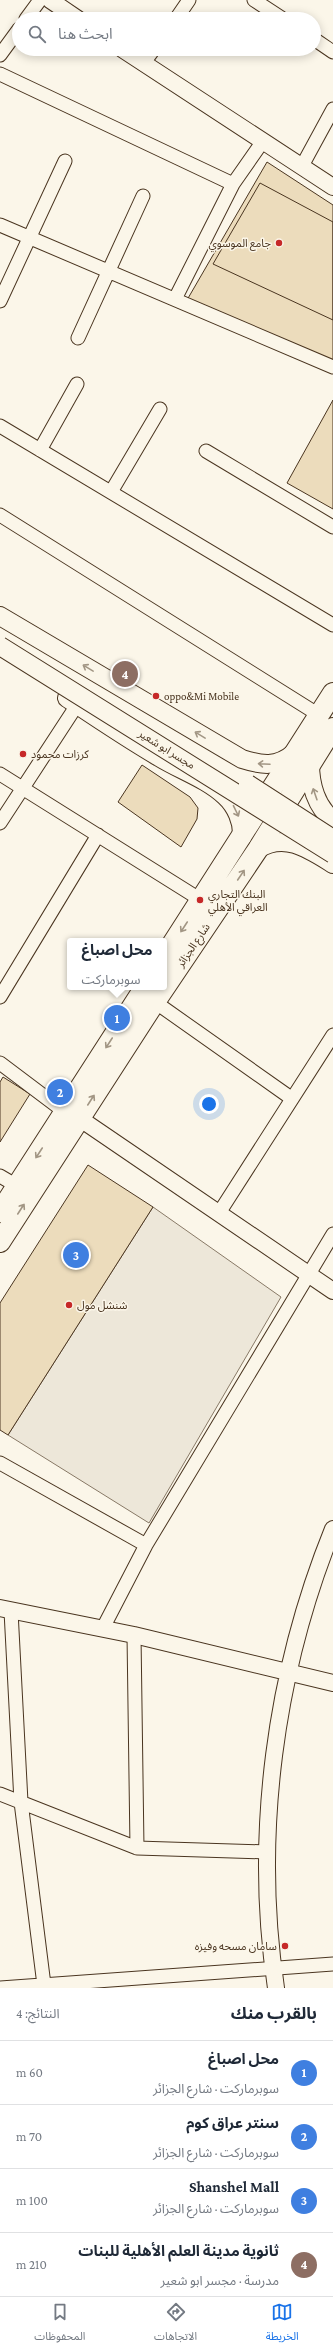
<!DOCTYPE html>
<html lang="ar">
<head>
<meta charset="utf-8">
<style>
  :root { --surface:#fff; --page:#f2f2f3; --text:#1f2937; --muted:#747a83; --line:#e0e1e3; --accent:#1a73e8 }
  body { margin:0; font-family:"Crimson Pro","Noto Sans Arabic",serif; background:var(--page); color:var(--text); direction:rtl }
  .you { position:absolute; left:209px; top:1104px; width:14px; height:14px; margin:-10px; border:3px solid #fff; border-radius:50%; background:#1a73e8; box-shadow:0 0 0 6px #1a73e833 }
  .badge { display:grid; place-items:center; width:26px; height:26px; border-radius:50%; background:var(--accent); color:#fff; font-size:13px; font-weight:700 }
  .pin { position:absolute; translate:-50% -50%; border:2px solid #fff; box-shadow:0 1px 4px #0006 }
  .popup { position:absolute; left:67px; top:938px; width:100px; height:52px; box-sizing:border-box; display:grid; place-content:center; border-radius:4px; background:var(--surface); filter:drop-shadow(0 1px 3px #0005); font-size:13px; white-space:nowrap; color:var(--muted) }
  .popup b { font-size:15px; color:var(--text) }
  .popup::after { content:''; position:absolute; left:50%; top:100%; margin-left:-8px; border:8px solid transparent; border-top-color:var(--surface) }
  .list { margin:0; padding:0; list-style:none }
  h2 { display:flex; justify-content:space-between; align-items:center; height:52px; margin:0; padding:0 16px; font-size:17px }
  h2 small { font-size:13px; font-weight:400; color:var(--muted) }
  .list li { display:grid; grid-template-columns:26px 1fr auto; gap:12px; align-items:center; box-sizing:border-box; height:64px; padding:0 16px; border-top:1px solid var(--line) }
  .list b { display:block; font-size:15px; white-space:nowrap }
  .list p { margin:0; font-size:13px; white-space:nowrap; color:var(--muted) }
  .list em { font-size:13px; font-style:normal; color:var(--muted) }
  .icon { flex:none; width:22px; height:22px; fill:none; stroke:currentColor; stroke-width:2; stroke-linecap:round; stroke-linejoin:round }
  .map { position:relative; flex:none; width:333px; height:1988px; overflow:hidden; direction:ltr }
  .search { position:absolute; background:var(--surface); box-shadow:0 2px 10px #0003; left:12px; right:12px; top:12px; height:44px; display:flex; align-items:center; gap:10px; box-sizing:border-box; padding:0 14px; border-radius:22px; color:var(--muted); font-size:15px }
  .sheet { height:308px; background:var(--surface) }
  nav { display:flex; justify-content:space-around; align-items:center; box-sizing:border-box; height:56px; border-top:1px solid var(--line); background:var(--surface); font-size:11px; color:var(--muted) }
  nav a { display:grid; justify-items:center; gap:2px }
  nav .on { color:var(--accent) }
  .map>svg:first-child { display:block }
  .parking { fill:#ede7d9; stroke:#887966 }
  .building { fill:#ecdcbc; stroke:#4a3520 }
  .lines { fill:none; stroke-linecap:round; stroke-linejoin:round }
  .minor-casing { stroke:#4a3520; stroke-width:15 }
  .tertiary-casing { stroke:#4a3520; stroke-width:18 }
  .secondary-casing { stroke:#4a3520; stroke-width:20 }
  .primary-casing { stroke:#4a3520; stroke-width:22 }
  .minor { stroke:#fbf6e9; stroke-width:13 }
  .tertiary { stroke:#fbf6e9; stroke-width:16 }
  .secondary { stroke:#fbf6e9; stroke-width:18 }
  .primary { stroke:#fbf6e9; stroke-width:20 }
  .secondary-bridge-casing { stroke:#4a3520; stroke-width:20; stroke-linecap:butt }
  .secondary-bridge { stroke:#fbf6e9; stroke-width:18 }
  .oneway { stroke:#a29684 }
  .poi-dot { fill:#c62828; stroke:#fbf6e9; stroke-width:1.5 }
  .labels { text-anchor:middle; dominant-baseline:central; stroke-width:3; stroke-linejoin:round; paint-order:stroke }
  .poi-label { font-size:11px; fill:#4a3520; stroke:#fbf6e9; text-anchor:start }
  .street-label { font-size:11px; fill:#4a3520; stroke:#fbf6e9 }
</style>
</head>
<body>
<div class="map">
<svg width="333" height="1988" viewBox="0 0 333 1988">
  <rect width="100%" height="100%" fill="#fbf6e9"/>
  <path class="parking" d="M153,1207l128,90 -132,226 -141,-88z"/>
  <path class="building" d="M267,162l66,43v156l-146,-61z
    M260,183l73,39v98l-120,-56z
    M333,400v109l-46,-26z
    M142,765l48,32 8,11 -1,11 -16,28 -63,-45z
    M3,1077l27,17 -30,48v-60z
    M88,1165l65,42 -145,228 -8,-5v-127z"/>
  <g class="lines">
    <g class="minor-casing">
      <path id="minor" d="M254,0l29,19
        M26,19l14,-19
        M176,19l13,-19
        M314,39l19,13
        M0,55l19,-26
        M143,64l11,-15
        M0,74l233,110
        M302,166l31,-57
        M0,225l333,142
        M175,299l58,-115 30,-43
        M0,301l65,-140
        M78,338l65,-142
        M0,426l333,199
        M40,450l37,-66
        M206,451l127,76
        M111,492l49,-83
        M0,515l319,200
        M0,774l201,126
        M0,823l77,-118
        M0,997l98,-162
        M155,1002l136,96
        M0,1063l65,49
        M0,1176l17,10
        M219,1213l114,-178
        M0,1463l146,82
        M11,1611l10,191 23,183
        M103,1628l43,-83 187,-311
        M134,1635l3,213
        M0,1794l137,54 131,4
        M0,1988l333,-24"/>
    </g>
    <g class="tertiary-casing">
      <path id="tertiary" d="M50,0l28,19
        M122,49l211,138
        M79,1118l254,173
        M0,1608l134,27 199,48
        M276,1988c-23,-153 -1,-316 57,-459"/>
    </g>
    <g class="secondary-casing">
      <path id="secondary" d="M0,616l242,143c19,6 35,9 52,-6
        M67,698c30,20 61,41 92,59 21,13 48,22 66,39 11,10 18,26 17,41
        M310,764c0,20 6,43 23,56
        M258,849c27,-17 51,0 75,15"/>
    </g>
    <g class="primary-casing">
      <path id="primary" d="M164,957l169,-264
        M0,1212l145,-225
        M0,1242l155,-240 103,-153 75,-121"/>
    </g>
    <use href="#minor" class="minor"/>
    <use href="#tertiary" class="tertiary"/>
    <use href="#secondary" class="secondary"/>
    <use href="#primary" class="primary"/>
    <g class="secondary-bridge-casing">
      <path id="secondary-bridge" d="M0,646l333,208
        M248,784l85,55"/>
    </g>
    <use href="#secondary-bridge" class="secondary-bridge"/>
  </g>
  <defs><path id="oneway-shaft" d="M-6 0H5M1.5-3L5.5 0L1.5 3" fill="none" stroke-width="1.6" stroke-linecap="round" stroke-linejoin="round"/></defs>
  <g class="oneway">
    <use href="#oneway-shaft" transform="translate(88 668) rotate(-149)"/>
    <use href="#oneway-shaft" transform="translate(200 735) rotate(-149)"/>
    <use href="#oneway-shaft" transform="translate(264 764) rotate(-177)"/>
    <use href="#oneway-shaft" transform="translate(315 794) rotate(-109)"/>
    <use href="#oneway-shaft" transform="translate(236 811) rotate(64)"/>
    <use href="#oneway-shaft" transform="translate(241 875) rotate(-56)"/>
    <use href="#oneway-shaft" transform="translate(184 927) rotate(123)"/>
    <use href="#oneway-shaft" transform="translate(109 1043) rotate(123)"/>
    <use href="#oneway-shaft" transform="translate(91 1100) rotate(-57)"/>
    <use href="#oneway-shaft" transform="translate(39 1153) rotate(123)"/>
    <use href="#oneway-shaft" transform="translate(21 1209) rotate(-57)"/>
  </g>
  <g class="poi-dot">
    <circle cx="279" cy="243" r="4"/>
    <circle cx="156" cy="696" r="4"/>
    <circle cx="23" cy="754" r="4"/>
    <circle cx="200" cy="900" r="4"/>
    <circle cx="69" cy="1305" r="4"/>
    <circle cx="285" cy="1946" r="4"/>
  </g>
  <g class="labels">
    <g class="poi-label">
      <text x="271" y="243" text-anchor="end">جامع الموسوي</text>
      <text x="164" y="696">oppo&amp;Mi Mobile</text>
      <text x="31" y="754">كرزات محمود</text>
      <text x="208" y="894">البنك التجاري<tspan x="208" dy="13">العراقي الأهلي</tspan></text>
      <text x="77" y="1305">شنشل مول</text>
      <text x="277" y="1946" text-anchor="end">سامان مسحه وفيزه</text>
    </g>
    <g class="street-label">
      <text transform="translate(167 749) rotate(32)">مجسر ابو شعير</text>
      <text transform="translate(193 945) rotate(-56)">شارع الجزائر</text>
    </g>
  </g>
</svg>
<div class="you"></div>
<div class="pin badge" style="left:117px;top:1018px;background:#3f7fe0">1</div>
<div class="popup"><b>محل اصباغ</b>سوبرماركت</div>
<div class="pin badge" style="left:60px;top:1092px;background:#3f7fe0">2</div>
<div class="pin badge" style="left:76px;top:1255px;background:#3f7fe0">3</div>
<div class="pin badge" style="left:125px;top:674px;background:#8d6e63">4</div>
<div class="search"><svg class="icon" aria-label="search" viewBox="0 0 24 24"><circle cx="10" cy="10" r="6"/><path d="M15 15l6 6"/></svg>ابحث هنا</div>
</div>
<section class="sheet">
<h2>بالقرب منك<small>النتائج: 4</small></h2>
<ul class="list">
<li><span class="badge" style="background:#3f7fe0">1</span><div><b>محل اصباغ</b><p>سوبرماركت · شارع الجزائر</p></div><em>60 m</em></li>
<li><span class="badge" style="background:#3f7fe0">2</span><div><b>سنتر عراق كوم</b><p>سوبرماركت · شارع الجزائر</p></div><em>70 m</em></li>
<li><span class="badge" style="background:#3f7fe0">3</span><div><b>Shanshel Mall</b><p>سوبرماركت · شارع الجزائر</p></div><em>100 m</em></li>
<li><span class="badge" style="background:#8d6e63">4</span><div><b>ثانوية مدينة العلم الأهلية للبنات</b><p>مدرسة · مجسر ابو شعير</p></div><em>210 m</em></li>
</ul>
</section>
<nav>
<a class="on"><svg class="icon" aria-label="map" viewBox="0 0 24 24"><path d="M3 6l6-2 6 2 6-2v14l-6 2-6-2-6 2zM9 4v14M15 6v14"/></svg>الخريطة</a>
<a><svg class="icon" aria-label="directions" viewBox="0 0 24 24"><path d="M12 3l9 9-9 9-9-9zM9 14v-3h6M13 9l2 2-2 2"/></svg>الاتجاهات</a>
<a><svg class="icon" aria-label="saved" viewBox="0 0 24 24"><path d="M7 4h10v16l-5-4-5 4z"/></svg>المحفوظات</a>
</nav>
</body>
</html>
